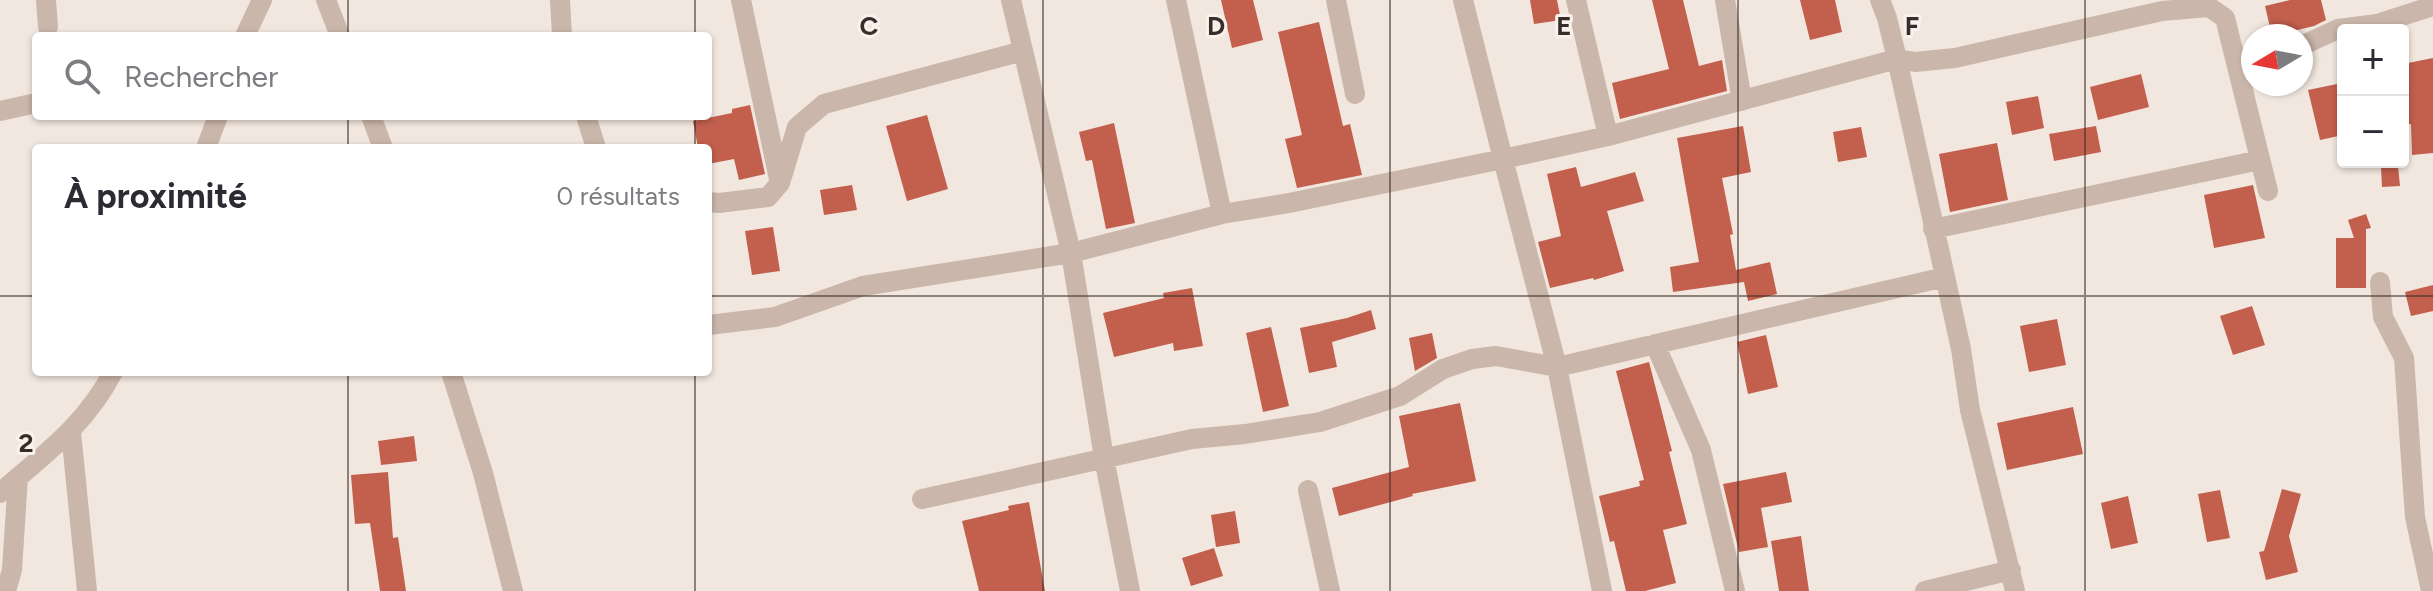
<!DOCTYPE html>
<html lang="fr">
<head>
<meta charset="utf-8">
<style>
  :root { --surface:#fff; --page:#f2f2f3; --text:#2b2b33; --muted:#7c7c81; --line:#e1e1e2 }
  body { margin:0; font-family:Figtree,sans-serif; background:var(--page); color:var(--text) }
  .controls { position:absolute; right:24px; top:24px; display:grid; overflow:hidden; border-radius:8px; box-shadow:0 2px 6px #0004 }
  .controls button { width:72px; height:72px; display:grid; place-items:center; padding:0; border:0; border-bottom:2px solid var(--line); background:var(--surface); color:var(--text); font:40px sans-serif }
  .compass { position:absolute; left:2241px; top:24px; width:72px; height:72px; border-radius:50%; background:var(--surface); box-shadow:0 2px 6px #0004; rotate:260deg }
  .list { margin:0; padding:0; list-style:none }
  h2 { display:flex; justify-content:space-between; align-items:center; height:104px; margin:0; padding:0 32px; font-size:34px }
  h2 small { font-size:26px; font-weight:400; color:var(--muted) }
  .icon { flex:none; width:44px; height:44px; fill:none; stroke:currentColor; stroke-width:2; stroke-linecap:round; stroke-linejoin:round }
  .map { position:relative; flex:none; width:2433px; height:591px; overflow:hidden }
  .search { position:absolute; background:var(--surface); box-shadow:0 2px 6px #0004; left:32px; top:32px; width:680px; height:88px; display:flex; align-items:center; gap:20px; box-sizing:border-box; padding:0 28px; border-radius:8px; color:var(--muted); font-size:30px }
  .panel { position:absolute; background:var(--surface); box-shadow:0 2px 6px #0004; left:32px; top:144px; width:680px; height:232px; border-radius:8px }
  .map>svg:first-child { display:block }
  .building { fill:#c25f4d }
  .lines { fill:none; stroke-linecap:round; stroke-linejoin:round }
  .minor { stroke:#cab6aa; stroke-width:20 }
  .grid { fill:none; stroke:#382d2a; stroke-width:2; stroke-opacity:0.55 }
  .grid-label { font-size:26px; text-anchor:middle; font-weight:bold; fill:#382d2a; stroke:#f9f2eb; stroke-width:6; stroke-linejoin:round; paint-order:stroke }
</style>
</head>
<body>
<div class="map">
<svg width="2433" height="591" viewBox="0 0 2433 591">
  <rect width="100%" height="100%" fill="#f2e7de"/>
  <path class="building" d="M1221,0h32l10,40 -31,8z
    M1530,0h27l4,20 -27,4z
    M1652,0h31l16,66 23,-6 5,31 -107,28 -8,-36 57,-14z
    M1800,0h35l7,32 -32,8z
    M2290,0h31l5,20 -12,6 -42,10 -7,-30z
    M1319,22l24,104 7,-2 12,51 -65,13 -12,-49 17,-4 -24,-103z
    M2433,58v95l-21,2 -1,-31 -8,1v-19h6l-6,-42z
    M2141,74l8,33 -51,13 -8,-33z
    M2337,84l6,25v26l-23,5 -12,-50z
    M2038,96l6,32 -32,7 -6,-33z
    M750,105l15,69 -26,6 -5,-21 -26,5v-16h-10l-5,-27 39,-8v-4z
    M927,115l21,74 -41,12 -21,-75z
    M1114,123l21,100 -29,6 -14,-69 -6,1 -7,-29z
    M1743,126l8,46 -29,6 11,56 -3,1 6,35 34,-8 7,32 -29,7 -4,-19 -71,10 -3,-25 29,-5 -22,-124z
    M2096,126l5,26 -47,9 -5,-27z
    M1861,127l6,30 -29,5 -5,-30z
    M1997,143l11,57 -58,12 -11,-58z
    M2398,166l2,20 -18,1 -1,-20z
    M1576,167l5,20 54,-15 9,29 -37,10 17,60 -30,9 -1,-2 -43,10 -12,-46 23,-6 -14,-62z
    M852,185l5,25 -33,5 -4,-25z
    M2253,185l12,53 -51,10 -10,-53z
    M2366,214l5,14 -5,1v59h-30v-50h18l-6,-18z
    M773,227l7,44 -28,4 -7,-44z
    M2433,285v26l-22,5 -6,-24z
    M1192,288l11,58 -29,5 -1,-8 -59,14 -11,-44 61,-15 -1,-5z
    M2252,306l13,39 -32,10 -13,-39z
    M1371,310l5,19 -44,13 5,25 -28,6 -9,-45 47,-10z
    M2057,319l9,46 -37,7 -9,-46z
    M1271,327l18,79 -26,6 -17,-79z
    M1432,333l5,25 -22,13 -6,-33z
    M1766,335l12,52 -30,7 -11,-52z
    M1649,362l23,89 -3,1 18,72 -24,6 13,53 -31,8h-19l-12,-50 -4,1 -11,-46 41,-10 -1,-5 5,-1 -28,-109z
    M1460,403l16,78 -64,13 1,2 -74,20 -7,-28 77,-21 -10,-51z
    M2073,407l10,47 -76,16 -10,-47z
    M414,436l3,25 -36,4 -3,-24z
    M388,472l5,66 5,-1 8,54h-26l-10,-68 -15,1 -4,-49z
    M1786,472l6,30 -31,6 7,39 -29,5 -16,-68z
    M2282,489l19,5 -12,42 9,36 -32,8 -7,-28 5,-1z
    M2220,490l10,48 -23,4 -9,-48z
    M2128,496l10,47 -27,6 -10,-46z
    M1029,502l16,89h-66l-17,-70 47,-11 -1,-4z
    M1235,511l5,32 -24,4 -5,-32z
    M1801,536l8,55h-30l-8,-50z
    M1214,548l9,28 -32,10 -9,-28z"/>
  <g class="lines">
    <path class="minor" d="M46,0l2,27
      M326,0l14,36
      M560,0l2,36
      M741,0l38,179
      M1011,0l60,253 33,205 26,133
      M1176,0l46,214
      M1336,0l19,94
      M1463,0l40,159 105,-23 -32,-136
      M1725,0l17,101
      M1880,0l7,18 10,41 18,3 40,-4 207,-47 47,-4 16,11 43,173
      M245,36l17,-36
      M2301,46l37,-17 39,-5 56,-18
      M0,111l36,-8
      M371,116l12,32
      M586,116l10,32
      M1608,136l289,-77 64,290 9,61 45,181
      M206,148l12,-32
      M708,202l11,1 49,-6 12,-14 17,-56 27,-23 199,-53
      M1933,229l327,-69
      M2380,282l3,35 21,41 11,159 16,74
      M708,325l67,-8 88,-31 208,-33 151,-39 67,-11 214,-44 54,208 45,224
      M1655,344l46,106 34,141
      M451,372l32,101 30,118
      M71,432l16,159
      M1308,490l22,101
      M0,493c44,-39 85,-67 113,-121
      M922,499l270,-60 53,-5 75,-12 80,-26 43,-27 29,-10 24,-3 61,11 388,-90
      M6,591l6,-21 6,-93
      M1925,591l86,-21"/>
  </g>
  <path class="grid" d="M348,0v36M695,0v36M1043,0v591M1390,0v591M1738,0v591M2085,0v591M348,116v32M695,116v32M0,296h36M708,296h1725M348,372v219M695,372v219"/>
  <g class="grid-label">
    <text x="869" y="35">C</text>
    <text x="1216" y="35">D</text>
    <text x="1564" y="35">E</text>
    <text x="1912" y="35">F</text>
    <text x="26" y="452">2</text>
  </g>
</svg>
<div class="controls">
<button>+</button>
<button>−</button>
</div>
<svg class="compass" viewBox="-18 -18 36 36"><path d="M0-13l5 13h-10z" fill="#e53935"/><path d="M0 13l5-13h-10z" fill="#7c7c81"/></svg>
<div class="search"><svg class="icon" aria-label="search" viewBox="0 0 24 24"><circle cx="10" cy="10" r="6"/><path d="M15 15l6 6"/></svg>Rechercher</div>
<section class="panel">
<h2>À proximité<small>0 résultats</small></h2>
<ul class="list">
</ul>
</section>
</div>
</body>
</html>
